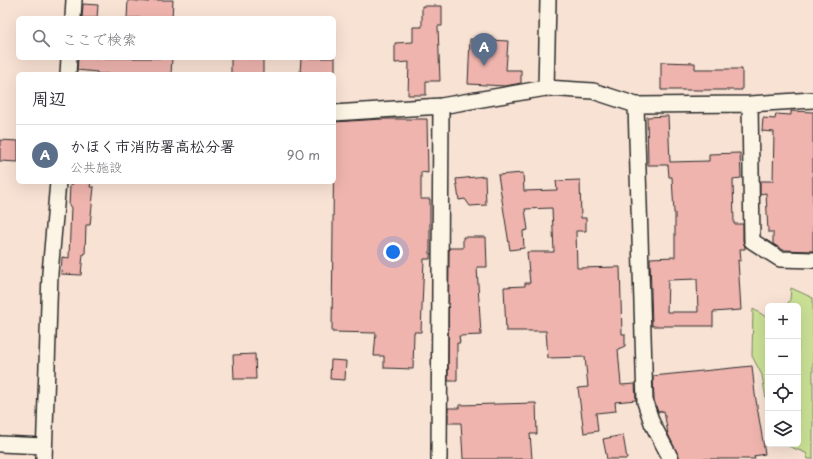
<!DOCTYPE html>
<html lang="ja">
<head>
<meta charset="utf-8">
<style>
  :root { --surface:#fff; --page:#f7f7f7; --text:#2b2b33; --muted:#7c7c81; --line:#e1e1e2; --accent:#db2777 }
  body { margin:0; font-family:"Playpen Sans","Klee One",sans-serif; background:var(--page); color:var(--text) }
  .controls { position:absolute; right:12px; bottom:12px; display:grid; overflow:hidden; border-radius:6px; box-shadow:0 4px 16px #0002 }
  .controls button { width:36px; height:36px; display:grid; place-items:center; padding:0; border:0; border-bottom:1px solid var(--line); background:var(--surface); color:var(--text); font:20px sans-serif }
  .you { position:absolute; left:393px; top:252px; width:14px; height:14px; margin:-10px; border:3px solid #fff; border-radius:50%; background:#1a73e8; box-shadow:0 0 0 6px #1a73e833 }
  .badge { display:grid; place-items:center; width:26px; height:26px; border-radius:50%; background:var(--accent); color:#fff; font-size:13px; font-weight:700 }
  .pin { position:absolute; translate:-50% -33px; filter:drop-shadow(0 1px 2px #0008) }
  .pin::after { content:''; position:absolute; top:21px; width:14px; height:12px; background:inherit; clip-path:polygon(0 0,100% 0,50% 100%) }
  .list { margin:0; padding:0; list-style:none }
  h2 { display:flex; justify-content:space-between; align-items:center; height:52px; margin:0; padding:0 16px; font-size:17px }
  h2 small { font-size:13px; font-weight:400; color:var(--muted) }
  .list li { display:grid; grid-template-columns:26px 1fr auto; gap:12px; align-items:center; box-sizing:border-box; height:60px; padding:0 16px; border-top:1px solid var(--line) }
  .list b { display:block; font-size:15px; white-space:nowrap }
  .list p { margin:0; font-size:13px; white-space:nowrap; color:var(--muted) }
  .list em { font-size:13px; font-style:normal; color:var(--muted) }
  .icon { flex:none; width:22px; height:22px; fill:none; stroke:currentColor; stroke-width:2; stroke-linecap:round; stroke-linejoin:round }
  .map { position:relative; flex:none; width:813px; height:459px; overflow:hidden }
  .search { position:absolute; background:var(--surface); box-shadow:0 4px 16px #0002; left:16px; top:16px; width:320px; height:44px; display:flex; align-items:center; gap:10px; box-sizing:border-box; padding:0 14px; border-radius:6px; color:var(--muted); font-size:15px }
  .panel { position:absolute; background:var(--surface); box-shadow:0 4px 16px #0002; left:16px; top:72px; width:320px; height:112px; border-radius:6px }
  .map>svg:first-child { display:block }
  .green { fill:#cae095; stroke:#7a8660 }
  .building { fill:#efb4ae; stroke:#2b2b2b; fill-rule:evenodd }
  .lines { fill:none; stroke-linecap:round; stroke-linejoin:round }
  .minor-casing { stroke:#2b2b2b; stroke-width:18 }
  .minor { stroke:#fcf5e5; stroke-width:15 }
</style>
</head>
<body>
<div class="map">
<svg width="813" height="459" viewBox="0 0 813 459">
  <rect width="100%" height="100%" fill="#f8e2d4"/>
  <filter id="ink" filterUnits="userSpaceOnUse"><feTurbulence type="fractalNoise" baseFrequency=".025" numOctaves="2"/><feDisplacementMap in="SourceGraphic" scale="8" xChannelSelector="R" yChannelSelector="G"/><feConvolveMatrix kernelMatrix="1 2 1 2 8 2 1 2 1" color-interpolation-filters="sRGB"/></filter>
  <g filter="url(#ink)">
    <path class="green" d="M791,288l22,10v161h-5l-2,-6 -18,-7 -1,-2h11v-138h-12l4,-6z
      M753,309l15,9v93l-6,-36 -10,-19z"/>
    <path class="building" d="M128,0l21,2v-2h24l-1,18h-45z
      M83,4l15,1 -1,13h-15z
      M422,6h20v20h-4l2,55h-14v14h-18l1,-33 -14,1v-20l18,-1v-15h9z
      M470,39l38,2 -2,29h15v13l-16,3 -37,-2z
      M78,58h94l-1,16h-74v-2l-20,-2z
      M231,58l32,1v15h-32z
      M301,58h34v16h-35z
      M661,62l34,1v6h47v21h-81z
      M791,111l22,1v139l-30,-1 -10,-6v-12h-5l-2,-39 -6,1v-13h13l1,-49 -12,-1 1,-13 12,1 1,-5 15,1z
      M668,116l2,46 39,-1v-7l31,-1 1,25 -8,1 1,45h9v17l2,6v2h-5l1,12 -3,-1 3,50 -28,2v14h-61l-2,-68 25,-1v-44h-1l-2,-36h-3l-1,-12h-20l-1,-48zM697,279l1,33h-31l1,-32z
      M382,119h45l1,54 -7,-1v27h9v60h-6l-3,73h-7l-1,37 -29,-1v-12h-10l2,-23 -44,-1 2,-210z
      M0,140l18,1v21l-18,-1z
      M523,173l1,18 33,-1 -1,-9 24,-1 1,38h5v13h-10l1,37 43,-1 2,67h3v12l-7,3 3,36 14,-1 1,16 -21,2 1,9 -20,2 2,18 -14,2 -6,-45 10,-1 -3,-30 -37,1 -2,-27h-40l-2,-44 21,-1v-3h5l-3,-31h27l-2,-44 -27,1 3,21 -5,1 1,17 -14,2 -12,-75z
      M485,176l1,29 -16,1 -5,-7 -6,1 -3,-21z
      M73,182h18l-1,5h4l-4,38h-4l-1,29h-2l-2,21 -20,-1 1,-17 7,1 2,-52h-2l1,-21h2z
      M463,237h23l1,30h-10l4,68 -22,1 1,7h-3v38h-9l1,-133h14z
      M255,354l1,25h-22l-1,-24z
      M331,360l15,1 -1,19 -15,-1z
      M752,366l3,28 10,60 -11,2 1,3h-75l-12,-25 -4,-23 -6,1 -4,-12 -1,-24z
      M536,403l1,31h-7l2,25h-69l-2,-36h-13v-15h11v-3z
      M623,435l4,24h-20l-4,-20z"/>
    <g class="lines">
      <g class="minor-casing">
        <path id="minor" d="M73,18l1,-18
          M68,74l1,-16
          M546,88l2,-88
          M750,104l2,137 28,18 33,1
          M636,105l9,297 7,21 19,36
          M334,113l107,-7 105,-18 47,3 43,14 114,-1 63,-4
          M0,444l44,2
          M44,459l6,-186 8,-91
          M439,459l2,-353"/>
      </g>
      <use href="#minor" class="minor"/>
    </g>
  </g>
</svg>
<div class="controls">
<button>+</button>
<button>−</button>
<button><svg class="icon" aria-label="locate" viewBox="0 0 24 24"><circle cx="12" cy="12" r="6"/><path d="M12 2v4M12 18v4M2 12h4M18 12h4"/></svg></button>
<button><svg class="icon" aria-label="layers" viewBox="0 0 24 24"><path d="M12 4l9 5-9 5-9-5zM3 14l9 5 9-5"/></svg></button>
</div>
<div class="you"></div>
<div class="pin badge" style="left:484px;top:66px;background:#5c6f8a">A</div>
<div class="search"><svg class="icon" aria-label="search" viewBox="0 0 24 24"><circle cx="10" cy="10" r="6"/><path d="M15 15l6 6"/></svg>ここで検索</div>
<section class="panel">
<h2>周辺<small></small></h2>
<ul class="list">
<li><span class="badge" style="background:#5c6f8a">A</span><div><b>かほく市消防署高松分署</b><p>公共施設</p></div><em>90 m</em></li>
</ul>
</section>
</div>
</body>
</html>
